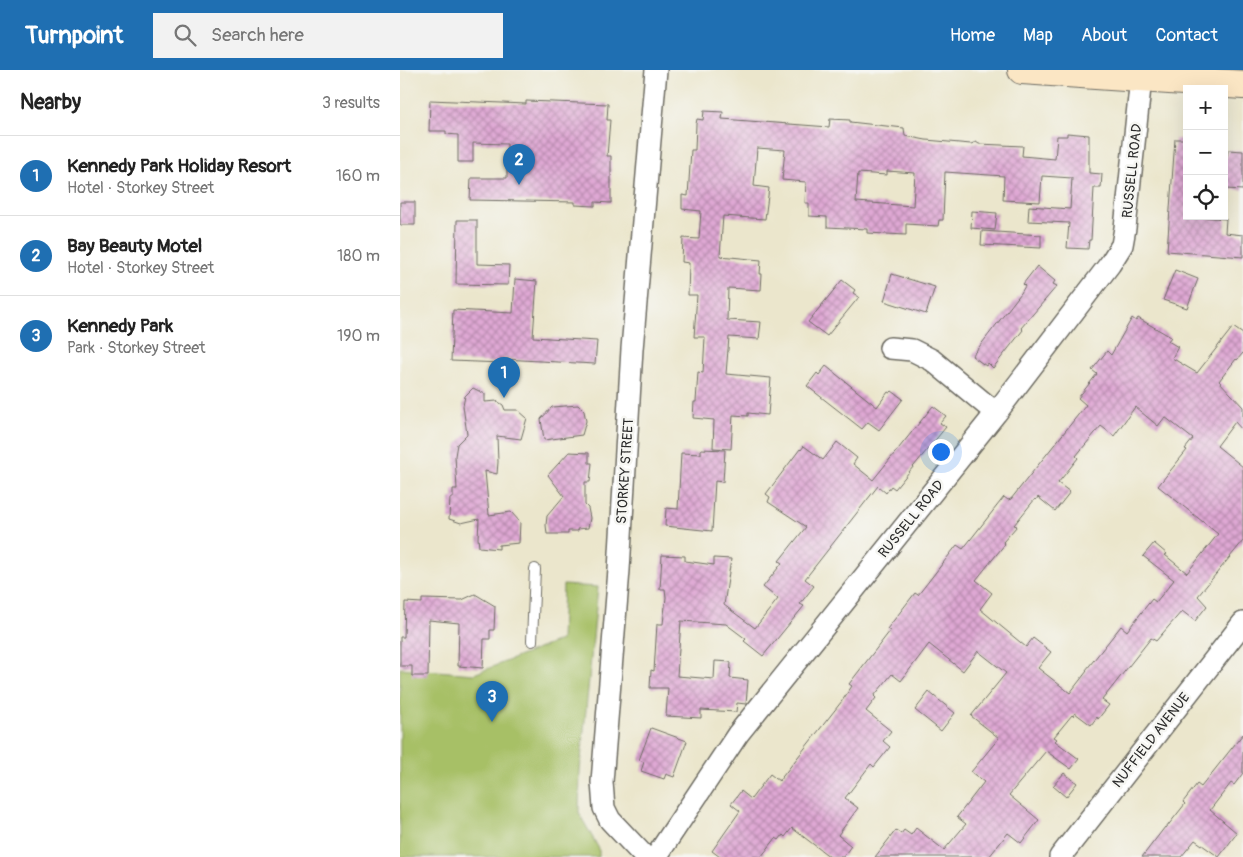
<!DOCTYPE html>
<html lang="en">
<head>
<meta charset="utf-8">
<style>
  :root { --surface:#fff; --page:#f2f2f2; --text:#222; --muted:#767676; --line:#e0e0e0; --accent:#1f6fb2 }
  body { margin:0; font-family:Pangolin,sans-serif; background:var(--page); color:var(--text) }
  .controls { position:absolute; right:15px; top:15px; display:grid; overflow:hidden; border-radius:0px; box-shadow:0 5px 20px #0002 }
  .controls button { width:45px; height:45px; display:grid; place-items:center; padding:0; border:0; border-bottom:1px solid var(--line); background:var(--surface); color:var(--text); font:25px sans-serif }
  .you { position:absolute; left:540px; top:381px; width:18px; height:18px; margin:-12px; border:4px solid #fff; border-radius:50%; background:#1a73e8; box-shadow:0 0 0 8px #1a73e833 }
  .badge { display:grid; place-items:center; width:32px; height:32px; border-radius:50%; background:var(--accent); color:#fff; font-size:16px; font-weight:700 }
  .pin { position:absolute; translate:-50% -41px; filter:drop-shadow(0 1px 2px #0008) }
  .pin::after { content:''; position:absolute; top:26px; width:18px; height:15px; background:inherit; clip-path:polygon(0 0,100% 0,50% 100%) }
  .list { margin:0; padding:0; list-style:none }
  h2 { display:flex; justify-content:space-between; align-items:center; height:65px; margin:0; padding:0 20px; font-size:21px }
  h2 small { font-size:16px; font-weight:400; color:var(--muted) }
  .list li { display:grid; grid-template-columns:32px 1fr auto; gap:15px; align-items:center; box-sizing:border-box; height:80px; padding:0 20px; border-top:1px solid var(--line) }
  .list b { display:block; font-size:19px; white-space:nowrap }
  .list p { margin:0; font-size:16px; white-space:nowrap; color:var(--muted) }
  .list em { font-size:16px; font-style:normal; color:var(--muted) }
  .icon { flex:none; width:28px; height:28px; fill:none; stroke:currentColor; stroke-width:2; stroke-linecap:round; stroke-linejoin:round }
  .map { position:relative; flex:none; width:843px; height:787px; overflow:hidden }
  header { display:flex; align-items:center; gap:30px; box-sizing:border-box; height:70px; padding:0 25px; background:var(--accent); color:#fff }
  header strong { font-size:24px }
  nav { display:flex; gap:28px; margin-inline-start:auto; font-size:18px }
  .search { width:350px; height:45px; background:var(--page); display:flex; align-items:center; gap:12px; box-sizing:border-box; padding:0 18px; border-radius:0px; color:var(--muted); font-size:19px }
  main { display:flex }
  aside { flex:1; background:var(--surface) }
  .map>svg:first-child { display:block }
  .green { fill:#a7c066; stroke:#697648 }
  .building { fill:url(#building-cross-hatch); fill-rule:evenodd }
  .lines { fill:none; stroke-linecap:round; stroke-linejoin:round }
  .service-casing { stroke:#6e6c63; stroke-width:12 }
  .minor-casing { stroke:#6e6c63; stroke-width:24 }
  .secondary-casing { stroke:#6e6c63; stroke-width:30 }
  .service { stroke:#fff; stroke-width:10 }
  .minor { stroke:#fff; stroke-width:21 }
  .secondary { stroke:#fbe6c4; stroke-width:28 }
  .labels { text-anchor:middle; dominant-baseline:central; stroke-width:5; stroke-linejoin:round; paint-order:stroke }
  .street-label { font-size:14px; fill:#2b2b2b; stroke:#f6f6f2 }
</style>
</head>
<body>
<header>
<strong>Turnpoint</strong>
<div class="search"><svg class="icon" aria-label="search" viewBox="0 0 24 24"><circle cx="10" cy="10" r="6"/><path d="M15 15l6 6"/></svg>Search here</div>
<nav><a>Home</a><a>Map</a><a>About</a><a>Contact</a></nav>
</header>
<main>
<aside>
<h2>Nearby<small>3 results</small></h2>
<ul class="list">
<li><span class="badge">1</span><div><b>Kennedy Park Holiday Resort</b><p>Hotel · Storkey Street</p></div><em>160 m</em></li>
<li><span class="badge">2</span><div><b>Bay Beauty Motel</b><p>Hotel · Storkey Street</p></div><em>180 m</em></li>
<li><span class="badge">3</span><div><b>Kennedy Park</b><p>Park · Storkey Street</p></div><em>190 m</em></li>
</ul>
</aside>
<div class="map">
<svg width="843" height="787" viewBox="0 0 843 787">
  <defs>
    <pattern id="building-cross-hatch" width="8" height="8" patternUnits="userSpaceOnUse" patternTransform="scale(1.25)"><rect width="8" height="8" fill="#dfa8d4"/><path d="M0 0l8 8M0 8l8-8" fill="none" stroke="#b589ac"/></pattern>
  </defs>
  <rect width="100%" height="100%" fill="#f6f6f2"/>
  <filter id="ink" filterUnits="userSpaceOnUse"><feTurbulence type="fractalNoise" baseFrequency=".02" numOctaves="2"/><feDisplacementMap in="SourceGraphic" scale="10" xChannelSelector="R" yChannelSelector="G"/><feConvolveMatrix kernelMatrix="1 2 1 2 8 2 1 2 1" color-interpolation-filters="sRGB"/></filter>
  <filter id="wash" filterUnits="userSpaceOnUse"><feTurbulence type="fractalNoise" baseFrequency=".0096" numOctaves="4" result="noise"/><feDisplacementMap in="SourceGraphic" scale="20" xChannelSelector="R" yChannelSelector="G"/><feGaussianBlur stdDeviation="1.12" result="paint"/><feColorMatrix in="noise" values="0 0 0 0 0 0 0 0 0 0 0 0 0 0 0 0 0 1.4 0 .05"/><feComposite in="paint" operator="in"/></filter>
  <g filter="url(#wash)">
    <rect width="100%" height="100%" fill="#ebe6cc"/>
    <path class="green" d="M163,515l35,2 -18,184 -1,42 20,36v8h-199v-189l74,6 87,-34z"/>
    <g id="blocks">
      <path class="building" d="M30,30l96,4v-3l82,3 -1,16h3l-3,36h4v47l-16,-1v4l-20,-1v-3l-105,-2 1,-22h36v-34l-34,-1v19h-15v-27l-12,-1v-3h-17z
        M304,41l19,1 -1,7 107,8 1,-8 20,1v2l54,6 1,8 21,4 45,4 5,-2 3,2 44,2 -1,10 33,3 2,-23h10v-3l22,2v38l13,1 -1,14h-7l-3,52h-2l-1,9 -21,-1 2,-25 -41,-2 1,-15 41,3 2,-31 -30,-2 -2,26 -37,-2 1,-24 -59,-4 -2,48h-4l-1,6 -32,-2v11l-39,-2v-4l-40,-2v-10l-18,-1v-13h-4l1,-21 -24,-2 3,-30 -28,-2 -3,38 15,2 -4,31 -42,-3 -3,40 41,4 -1,14h2l-1,16 -33,-2 -1,32 34,2 -2,17 -30,-2 -3,37 45,4 -3,37 -20,-2v3l-15,-1 -2,34 -18,-1 1,-28 -21,-2 1,-16h2l2,-30 5,1 2,-36h-11l3,-42h-9l1,-32 -7,-1 1,-24 16,1 2,-28 -19,-2v-14l6,1 3,-46h4l1,-26 1,-5 6,1zM487,101l28,2 -2,33 -57,-4 2,-29 29,2z
        M775,69h12v77l39,3 -1,14 18,2v22l-76,-6z
        M828,80l15,1v39l-18,-1 -1,-32h3z
        M0,132h15v23h-15z
        M572,141l25,2 -2,17 -24,-2z
        M57,150h20v44l32,1 -1,20 -52,-1z
        M582,161l59,4v13l-60,-3z
        M637,196l18,15 -2,3 4,2 -36,42 2,2 -30,38 -5,-5 -2,3 -14,-10 49,-63 4,-7 -2,-2z
        M775,200l23,9 -11,29 -24,-8z
        M492,204l43,13 -9,27 -42,-13z
        M115,209l22,2 -4,56 64,4 -2,23 -92,-5v4l-52,-2 2,-51 60,3z
        M442,210l13,10 -2,3 6,4 -32,39 -19,-14z
        M732,248l4,3 2,-3 33,19 -3,4 10,6 -6,11 25,15 36,-46 10,7v19l-6,7 -1,-1 -17,22 24,26v24l-8,-9 -18,24 26,21v74l-45,55 9,10 -12,15 -13,-10 -26,30 -5,-3 -49,62 7,5 -11,14 -1,-2 -6,8 -16,-12 -2,3 -1,-1 -18,22 3,2 -2,2 24,18 -8,10 -25,-18 -37,44 30,25 -18,23 -13,-10 -19,24h-114l21,-27 5,4 3,-4 7,5 5,-7 28,22 22,-26 -9,-7 27,-35 -13,-10 28,-34 -28,-22 35,-43 -28,-22 -15,20 -34,-27 -28,37 -9,-7 -18,22 2,2 -10,13 25,20 -8,10 7,6 -16,20 -3,-3 -26,34 13,10 -20,27 13,11 -8,11h-13l-38,-29 -7,9 -2,-2 -4,5 -3,-2 -15,19h-41l-8,-6 28,-40 -9,-7 10,-13 10,8 19,-25 9,7 63,-80 10,-15 -3,-2 41,-53 -3,-2 28,-36 3,2 39,-50 6,4 41,-52 4,3 3,-1 75,-94 -8,-7 19,-24 -5,-4 15,-19 4,4zM735,337l23,19 7,-9 28,22 -8,10 2,1 -29,36 60,48 -31,39 -22,-18 2,-1 -13,-11 -11,13 31,24 -18,22 -4,-3 -25,32 -6,-5 -35,44 1,1 -17,22 -32,-25 13,-16 -18,-14 -7,9 -46,-38 12,-16 -16,-13 29,-36 -2,-2 14,-16 -3,-1 21,-26 1,1 2,-3 17,14 15,-19 -12,-9 20,-25 -2,-2 19,-23 6,-7 13,10z
        M426,296l51,41 11,-15 2,1 2,-2 11,8 -24,31 -11,-8 -6,7 -55,-43 10,-13 2,2z
        M73,318l12,6v8l12,-1 6,4 2,5h13l9,8 -6,21 -24,-3 1,26 -1,12 -12,-3 4,44 22,-3 9,10 -1,21 -20,2v4l-20,-2 -1,-9 1,-19 -18,4 -12,-4 1,-21h3v-9h4l-2,-33 2,-12 10,-10 -4,-28 2,-10z
        M178,335l6,6 2,10 -4,14 -38,5 -3,-21 11,-12z
        M533,336l13,10 -6,7 6,4 -51,62 -4,-3 -5,7 -8,-7 -73,93 9,7 -14,18 4,2 -41,50 -19,-15 2,-2 -20,-15 -45,-3 -4,55 37,3 1,-18 16,1 -1,16 18,2 -2,24 -9,-1 -1,9 -35,-2v8l-35,-2 2,-28h-18l1,-18 3,1 3,-47h6l3,-27 -1,-8h-5l2,-34 23,1v5l29,4v-7l17,1 -7,46 31,23 23,-29 -15,-12 19,-24 -3,-2 27,-34 -38,-25 2,-5 -4,-3 34,-45 1,1 3,-4 19,14 14,-18 20,16 -4,6 20,16z
        M301,379l24,1 -2,32 -8,-1 -3,50 -47,-5 1,-18 12,1 3,-56 20,1z
        M169,382l20,1v10h3l-2,19h-5v23l3,3 2,10 -2,10 -11,1 1,2h-10v3h-21l-1,-9 1,-9 17,-20 -16,-21z
        M75,524l20,12 -1,24h-4v9h-6l-1,29 -25,-2 1,-43 -30,-3 -1,56h-16v-10h-12v-29h4l1,-35 17,1v-4l40,1z
        M529,622l26,21 -14,18 -26,-21z
        M251,658l36,13 -13,36 -8,-3 -2,5 -23,-8 3,-9 -5,-2z
        M843,664v39l-9,12 -3,-2 -21,27 27,23 -18,24 -24,-17 -14,17h-39l23,-30 1,1 19,-24 -2,-2 14,-18 4,3z
        M664,703l13,10 -11,14 -13,-11z"/>
    </g>
  </g>
  <g filter="url(#ink)">
    <use href="#blocks" fill-opacity="0" stroke="#6e6c63" stroke-width="1"/>
    <g class="lines">
      <g class="service-casing">
        <path id="service" d="M132,571l3,-72"/>
      </g>
      <g class="minor-casing">
        <path id="minor" d="M490,278l22,2 20,10 64,53
          M245,787l-35,-37 -6,-12 -2,-26 17,-212 13,-221 24,-279
          M256,787l82,-123 258,-321 114,-149 12,-19 3,-17 16,-150
          M660,787l183,-234"/>
      </g>
      <g class="secondary-casing">
        <path id="secondary" d="M622,0l221,15"/>
      </g>
      <use href="#service" class="service"/>
      <use href="#minor" class="minor"/>
      <use href="#secondary" class="secondary"/>
    </g>
  </g>
  <g class="labels">
    <g class="street-label">
      <text transform="translate(732 101) rotate(-84)">RUSSELL ROAD</text>
      <text transform="translate(225 401) rotate(-86)">STORKEY STREET</text>
      <text transform="translate(511 449) rotate(-51)">RUSSELL ROAD</text>
      <text transform="translate(751 670) rotate(-52)">NUFFIELD AVENUE</text>
    </g>
  </g>
</svg>
<div class="controls">
<button>+</button>
<button>−</button>
<button><svg class="icon" aria-label="locate" viewBox="0 0 24 24"><circle cx="12" cy="12" r="6"/><path d="M12 2v4M12 18v4M2 12h4M18 12h4"/></svg></button>
</div>
<div class="you"></div>
<div class="pin badge" style="left:104px;top:328px">1</div>
<div class="pin badge" style="left:119px;top:115px">2</div>
<div class="pin badge" style="left:92px;top:652px">3</div>
</div>
</main>
</body>
</html>
